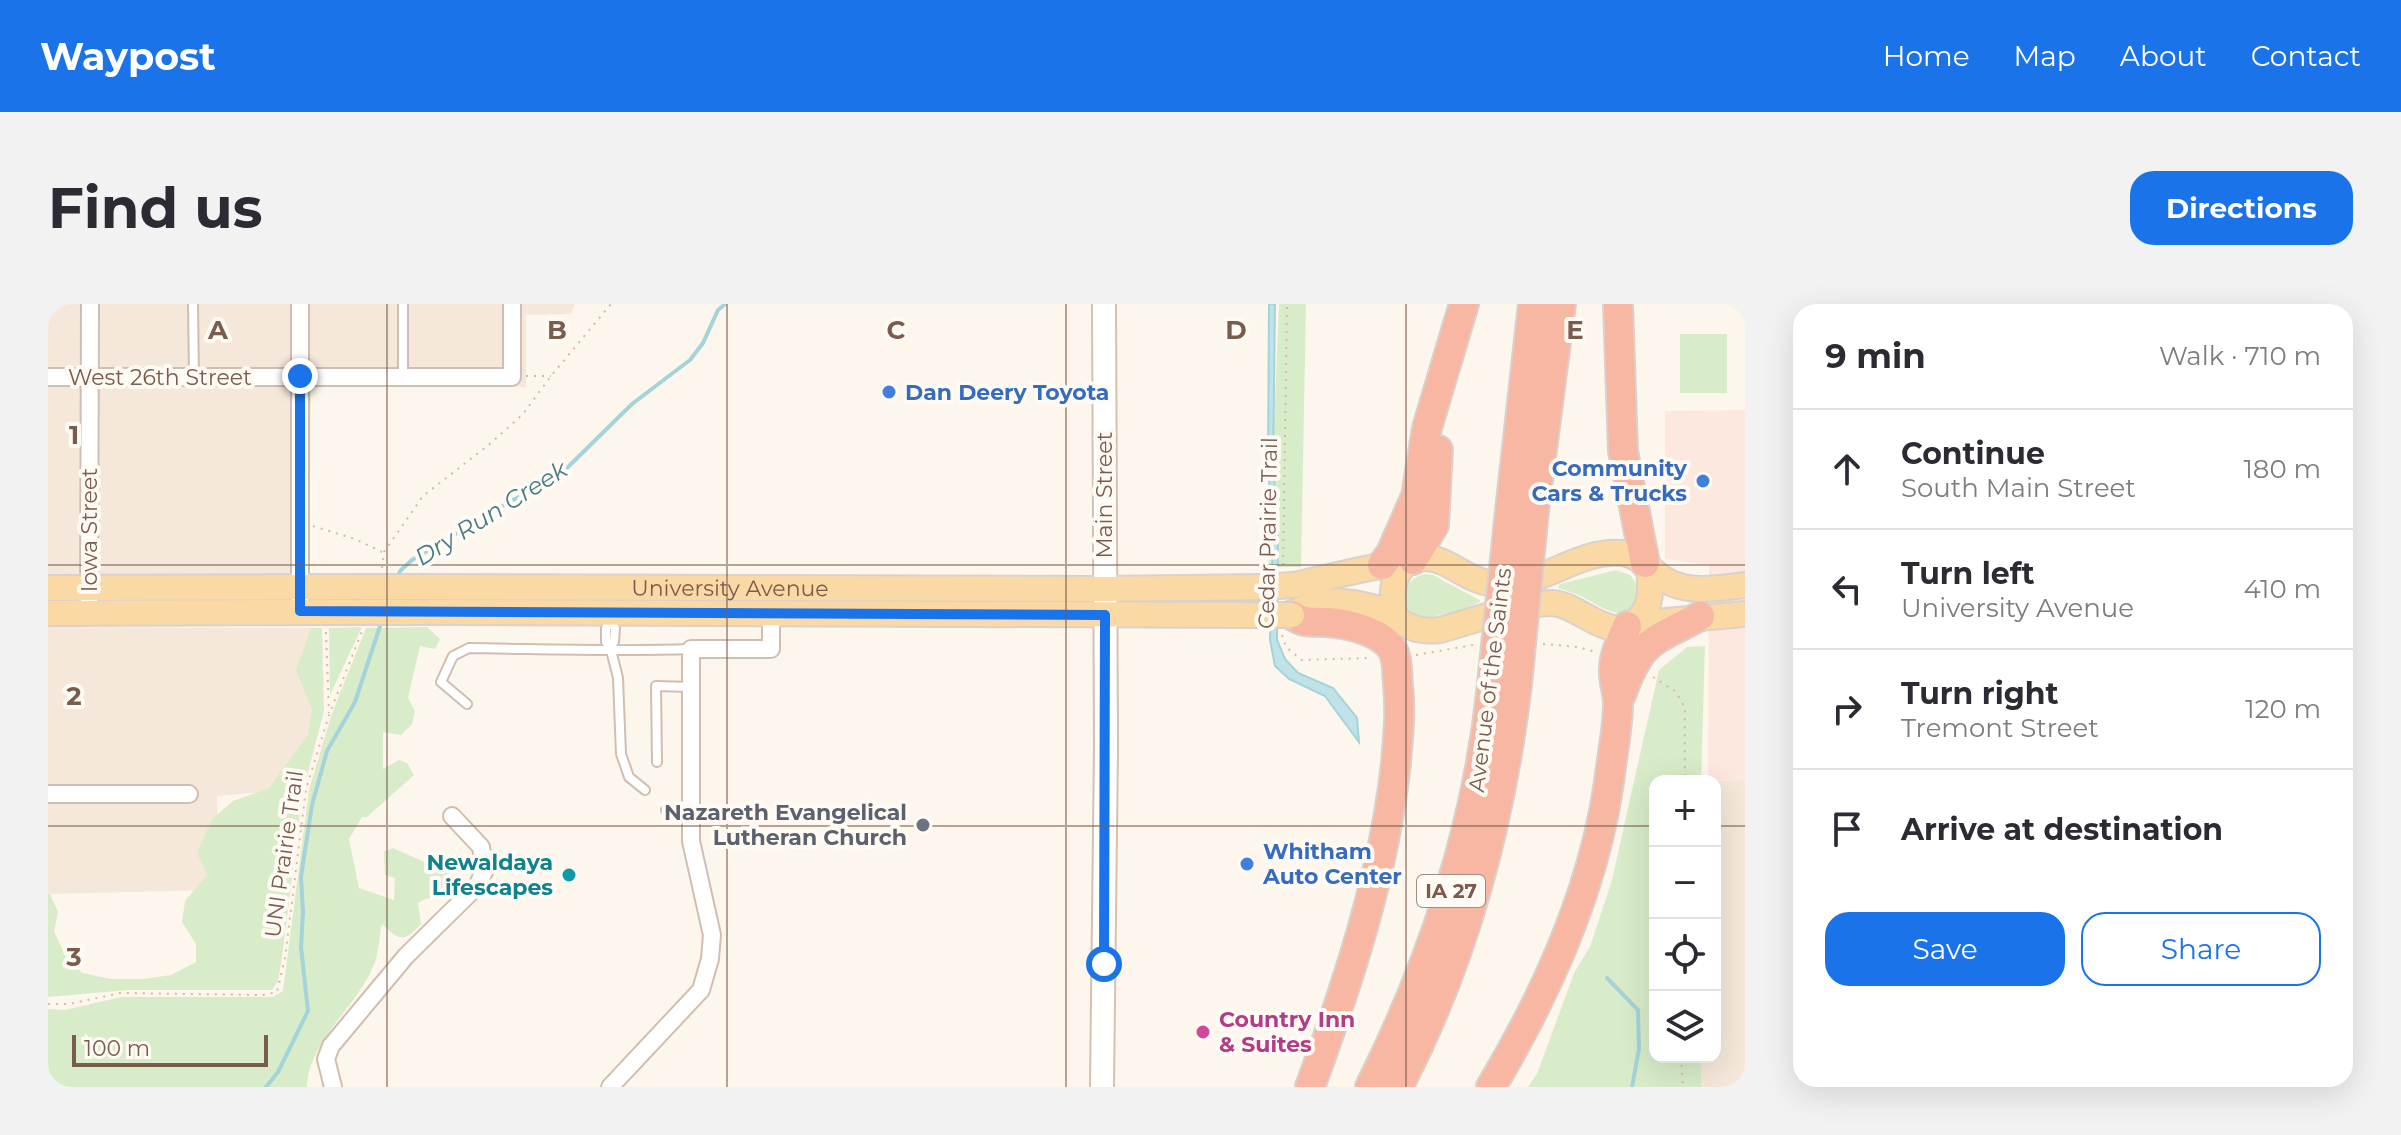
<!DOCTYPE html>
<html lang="en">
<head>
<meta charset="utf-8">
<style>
  :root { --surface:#fff; --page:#f2f2f3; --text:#2b2b33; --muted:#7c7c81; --line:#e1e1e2; --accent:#1a73e8 }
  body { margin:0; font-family:Montserrat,sans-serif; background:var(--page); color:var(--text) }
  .controls { position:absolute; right:24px; bottom:24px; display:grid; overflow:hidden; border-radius:16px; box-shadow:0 8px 32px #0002 }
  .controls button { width:72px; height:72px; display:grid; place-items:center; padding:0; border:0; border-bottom:2px solid var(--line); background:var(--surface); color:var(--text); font:40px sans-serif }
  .scale { position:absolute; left:24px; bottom:20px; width:196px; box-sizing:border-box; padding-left:8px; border:4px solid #7a5c4d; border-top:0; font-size:22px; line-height:28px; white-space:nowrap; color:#7a5c4d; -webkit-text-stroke:6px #fffaf3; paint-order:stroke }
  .stop { position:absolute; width:24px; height:24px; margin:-18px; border:6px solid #1a73e8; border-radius:50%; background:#fff }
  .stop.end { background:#1a73e8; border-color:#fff; box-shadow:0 2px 8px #0008 }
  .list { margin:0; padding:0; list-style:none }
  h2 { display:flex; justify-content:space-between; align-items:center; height:104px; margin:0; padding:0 32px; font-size:34px }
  h2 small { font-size:26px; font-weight:400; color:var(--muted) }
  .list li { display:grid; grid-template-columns:52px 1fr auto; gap:24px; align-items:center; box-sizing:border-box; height:120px; padding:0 32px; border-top:2px solid var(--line) }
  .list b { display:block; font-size:30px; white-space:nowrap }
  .list p { margin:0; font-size:26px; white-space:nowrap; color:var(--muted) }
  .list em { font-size:26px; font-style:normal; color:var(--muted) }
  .actions { display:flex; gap:16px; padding:24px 32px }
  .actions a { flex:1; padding:18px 0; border:2px solid var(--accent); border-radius:24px; text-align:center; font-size:28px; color:var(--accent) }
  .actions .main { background:var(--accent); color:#fff }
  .icon { flex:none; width:44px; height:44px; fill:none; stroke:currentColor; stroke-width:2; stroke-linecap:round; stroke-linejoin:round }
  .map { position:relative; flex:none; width:1697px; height:783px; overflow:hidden; border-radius:24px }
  header { display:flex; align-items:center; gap:48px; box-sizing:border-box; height:112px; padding:0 40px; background:var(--accent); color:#fff }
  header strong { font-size:38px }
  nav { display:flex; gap:44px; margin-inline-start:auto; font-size:28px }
  .intro { display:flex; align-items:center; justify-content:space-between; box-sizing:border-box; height:192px; padding:0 48px }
  h1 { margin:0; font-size:56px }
  .button { padding:20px 36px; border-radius:24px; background:var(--accent); color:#fff; font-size:28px; font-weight:700 }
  main { display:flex; gap:48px; padding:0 48px }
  aside { flex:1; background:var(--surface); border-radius:24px; box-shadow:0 8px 32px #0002 }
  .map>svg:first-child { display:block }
  .residential { fill:#f5e8da }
  .commercial { fill:#fde8e0 }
  .green { fill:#d8ecc9 }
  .water { fill:#bfe3e8; stroke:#a5d3da; stroke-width:2 }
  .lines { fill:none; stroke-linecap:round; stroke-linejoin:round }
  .stream { stroke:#a5d3da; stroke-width:4 }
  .lane-casing { stroke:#d1beb0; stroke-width:12 }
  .street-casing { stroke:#d1beb0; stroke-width:20 }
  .secondary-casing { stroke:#d6c0b0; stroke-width:26 }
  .primary-casing { stroke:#dad1cd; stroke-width:28 }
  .highway-casing { stroke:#dad1cd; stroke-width:32 }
  .path { stroke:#d9b8a5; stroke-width:2; stroke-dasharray:2 6; stroke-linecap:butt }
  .lane { stroke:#fff; stroke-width:8 }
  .street { stroke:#fff; stroke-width:16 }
  .secondary { stroke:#fff; stroke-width:22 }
  .primary { stroke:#fbd9a5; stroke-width:24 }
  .highway { stroke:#f7b7a3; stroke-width:28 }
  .primary-bridge-casing { stroke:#dad1cd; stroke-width:28; stroke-linecap:butt }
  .highway-bridge-casing { stroke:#dad1cd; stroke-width:32; stroke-linecap:butt }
  .primary-bridge { stroke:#fbd9a5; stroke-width:24 }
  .highway-bridge { stroke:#f7b7a3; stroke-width:28 }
  .route { stroke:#1a73e8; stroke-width:10 }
  .grid { fill:none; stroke:#7a5c4d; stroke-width:2; stroke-opacity:0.55 }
  .shop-dot { fill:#3f7fe0; stroke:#fffaf3; stroke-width:3 }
  .worship-dot { fill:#6b7280; stroke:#fffaf3; stroke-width:3 }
  .culture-dot { fill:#0f9aa8; stroke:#fffaf3; stroke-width:3 }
  .hotel-dot { fill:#d1479c; stroke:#fffaf3; stroke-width:3 }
  .labels { text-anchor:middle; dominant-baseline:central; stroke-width:8; stroke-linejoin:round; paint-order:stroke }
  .shield { fill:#fffaf3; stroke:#a28b7f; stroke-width:2 }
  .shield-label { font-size:20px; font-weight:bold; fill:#7a5c4d }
  .street-label { font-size:22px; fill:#7a5c4d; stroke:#fffaf3 }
  .shop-label { font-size:22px; font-weight:bold; fill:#366cbe; stroke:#fffaf3; text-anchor:start }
  .worship-label { font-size:22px; font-weight:bold; fill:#5b616d; stroke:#fffaf3; text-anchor:end }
  .culture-label { font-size:22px; font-weight:bold; fill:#0d838f; stroke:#fffaf3; text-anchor:end }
  .hotel-label { font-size:22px; font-weight:bold; fill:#b23c85; stroke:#fffaf3; text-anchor:start }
  .water-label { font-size:24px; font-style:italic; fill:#437c86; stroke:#fffaf3 }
  .grid-label { font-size:26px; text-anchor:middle; font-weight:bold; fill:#7a5c4d; stroke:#fffaf3; stroke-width:8; stroke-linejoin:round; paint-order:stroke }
</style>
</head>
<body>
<header>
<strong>Waypost</strong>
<nav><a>Home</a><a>Map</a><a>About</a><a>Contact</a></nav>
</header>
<div class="intro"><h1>Find us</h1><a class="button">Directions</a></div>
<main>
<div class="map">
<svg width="1697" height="783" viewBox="0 0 1697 783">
  <rect width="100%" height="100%" fill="#fdf6ec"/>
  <path class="residential" d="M0,0h527l-4,10 -45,1v72h-215l-2,184 -14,10h-247z
    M0,323l274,1 -12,14 14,69 -20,78 -87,7 1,94 -170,4z
    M1697,476v307h-44v-30h14v-276h-8z"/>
  <path class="commercial" d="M1697,106v370h-37l1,-215 -44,-6v-148z"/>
  <path class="green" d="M1231,0h27l-5,263h-33z
    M1632,30h47v59h-47z
    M1568,266l14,5c6,7 10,14 7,23 -10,29 -38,8 -54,-1 -8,-4 -16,-6 -25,-9l2,-4z
    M1377,270l8,1 48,26c-11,7 -54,21 -67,14 -20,-12 -8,-38 11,-41z
    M314,323l-32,68 -1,-67z
    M379,323l13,12 -5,10 -15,-3 -12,52 7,13 -3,13 -11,11 -18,-3v37l16,-9 8,3 7,12 -47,42h-5l-13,22 10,49 35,12 1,-22 -10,-3 -1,-24 9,-3 38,17 11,1 9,6 -5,21c-10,5 -20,4 -28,10l3,21c-18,19 -21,17 -39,0 -3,13 -3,30 -9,43 -16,39 -65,75 -66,120h-259v-78l17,1 56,-13h152l10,-6 26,-201 22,-74 35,-88z
    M263,324h11l2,83 -21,78 -21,168 -4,24 -6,9h-144l-80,7v-103h2l8,18 -4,19 11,24 17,18 29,6h32l28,-4 25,-13v-18l-14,-22 3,-21 22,-26 -10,-22 15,-34 21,-18 35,-12 40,-54 4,-25 -16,-40z
    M1657,342l-4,135h-46v276h46v30h-173l9,-13 37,-101 16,-26 22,-67 47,-210 28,-23z"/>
  <path class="water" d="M1221,0h6l-2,162 5,64 -1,110 8,19 13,14 35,15 24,30 2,24 -34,-46 -36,-17 -14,-13 -5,-26 3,-105 -5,-69z"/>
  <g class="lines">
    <path class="stream" d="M348,274l5,-8 11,-10 97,-58 32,-16 27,-19 64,-63 58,-44 13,-17 15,-33 7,-6
      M1559,674l31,32 1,39 -7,38
      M218,783l12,-15 30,-61 -7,-64 2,-35 -2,-35 11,-72 15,-54 28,-49 27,-82"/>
    <g class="lane-casing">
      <path id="lane" d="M145,0l1,73
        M355,0v72
        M562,313v5l5,6 -1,14 -4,4 -4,-4v-14l4,-6
        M562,342l8,32 3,76 8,23 16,13
        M419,400l-26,-22 12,-26 16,-8c74,1 147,4 222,1
        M609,458l-1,-76 34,1
        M618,506l24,7"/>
    </g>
    <g class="street-casing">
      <path id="street" d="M252,0v307
        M0,73h464v-73
        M41,309l1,-309
        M0,490h141
        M285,783l-7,-28 5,-13 75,-90 71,-70 8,-16 -4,-23 -29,-31
        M562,783l91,-97 9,-31 2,-24 -21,-94v-192h80v-36"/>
    </g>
    <g class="secondary-casing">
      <path id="secondary" d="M1054,783l4,-341 -2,-442"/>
    </g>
    <g class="primary-casing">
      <g id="primary">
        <path d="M1362,257c-20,12 -19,37 -15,57 16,11 26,14 45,12 30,-8 81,-27 110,-27 28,-1 59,42 86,18 17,-15 15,-32 13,-52"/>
        <path d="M1246,281c35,-8 71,-17 107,-23 7,-1 16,-4 24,-4 28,0 45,31 86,26 37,-4 72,-35 111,-31 20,3 29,19 45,28 23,13 53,7 78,4"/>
        <path id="s1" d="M378,283l679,2 157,-2"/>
        <path d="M0,284l314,-1"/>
        <path d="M372,308l842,3"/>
        <path d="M0,309l308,-1"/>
        <path d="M1244,311c31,-22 68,-13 102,-1"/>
        <path d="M1585,320l112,-10"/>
      </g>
    </g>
    <g class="highway-casing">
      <path id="highway" d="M1570,0l5,147 22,112
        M1462,207l23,-207
        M1486,207l27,-207
        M1365,256l21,-35 4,-75
        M1334,261l9,-12 25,-57 11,-68 37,-124
        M1244,311c12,9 20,6 34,7 20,1 55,9 66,27 6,9 5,25 6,36 3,26 0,52 -2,78 -12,111 -48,220 -86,324
        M1573,391c21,-57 30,-52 79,-79
        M1322,783c64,-128 108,-261 122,-403
        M1350,783c66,-126 102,-262 119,-402
        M1443,783c55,-92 103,-198 118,-305 3,-26 9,-54 9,-79 0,-10 -4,-20 -4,-30 -1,-17 7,-32 13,-47"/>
    </g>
    <path class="path" d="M478,72h25
      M265,222l42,13 27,13
      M1235,261l4,-261
      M334,264l2,-16 39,-56 68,-53 32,-29 28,-38 60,-72
      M278,328l3,81
      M1234,331l4,12 16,13 68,-2
      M1495,340l35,3 18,5
      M1368,351l57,-10
      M1605,373l23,15 9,16v73
      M0,700h21l51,-11 143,2 14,-3 8,-34 21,-169 23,-74 33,-84
      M1633,753l2,30"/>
    <use href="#lane" class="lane"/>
    <use href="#street" class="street"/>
    <use href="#secondary" class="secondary"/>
    <use href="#primary" class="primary"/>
    <use href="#highway" class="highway"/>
    <g class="primary-bridge-casing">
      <path id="primary-bridge" d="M314,283h64
        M1214,283l32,-2
        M308,308h64
        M1214,311h30"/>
    </g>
    <g class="highway-bridge-casing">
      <path id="highway-bridge" d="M1444,380l18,-173
        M1469,381l17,-174"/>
    </g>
    <use href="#primary-bridge" class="primary-bridge"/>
    <use href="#highway-bridge" class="highway-bridge"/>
  </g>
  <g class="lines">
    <path class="route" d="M252,72v235l805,4 -1,349"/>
  </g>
  <path class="grid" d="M339,0v783M679,0v783M1018,0v783M1358,0v783M0,261h1697M0,522h1607M1667,522h30"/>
  <g class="shop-dot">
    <circle cx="841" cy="88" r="8"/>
    <circle cx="1655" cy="177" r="8"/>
    <circle cx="1199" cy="560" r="8"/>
  </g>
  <circle class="worship-dot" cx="875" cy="521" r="8"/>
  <circle class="culture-dot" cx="521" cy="571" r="8"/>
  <circle class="hotel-dot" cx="1155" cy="728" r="8"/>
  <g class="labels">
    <rect class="shield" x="1369" y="571" width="68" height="32" rx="6"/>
    <g class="shield-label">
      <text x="1403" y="587">IA 27</text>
    </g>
    <g class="street-label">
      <text x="112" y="73">West 26th Street</text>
      <text transform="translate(1056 191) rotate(-90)">Main Street</text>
      <text transform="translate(41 226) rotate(-90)">Iowa Street</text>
      <text transform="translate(1220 229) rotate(-89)">Cedar Prairie Trail</text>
      <text stroke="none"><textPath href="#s1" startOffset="304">University Avenue</textPath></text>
      <text transform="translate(1442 376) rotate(-83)">Avenue of the Saints</text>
      <text transform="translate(236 550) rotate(-82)">UNI Prairie Trail</text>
    </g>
    <g class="shop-label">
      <text x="857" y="88">Dan Deery Toyota</text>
      <text x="1639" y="164" text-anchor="end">Community<tspan x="1639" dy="25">Cars &amp; Trucks</tspan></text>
      <text x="1215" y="547">Whitham<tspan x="1215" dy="25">Auto Center</tspan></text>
    </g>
    <g class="worship-label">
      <text x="859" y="508">Nazareth Evangelical<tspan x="859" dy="25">Lutheran Church</tspan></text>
    </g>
    <g class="culture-label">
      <text x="505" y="558">Newaldaya<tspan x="505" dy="25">Lifescapes</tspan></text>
    </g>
    <g class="hotel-label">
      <text x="1171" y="715">Country Inn<tspan x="1171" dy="25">&amp; Suites</tspan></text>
    </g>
    <g class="water-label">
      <text transform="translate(443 209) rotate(-32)">Dry Run Creek</text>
    </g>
  </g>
  <g class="grid-label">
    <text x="170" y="35">A</text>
    <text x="509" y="35">B</text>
    <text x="848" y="35">C</text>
    <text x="1188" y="35">D</text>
    <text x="1527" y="35">E</text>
    <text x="26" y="140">1</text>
    <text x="26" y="401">2</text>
    <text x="26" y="662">3</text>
  </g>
</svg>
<div class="controls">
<button>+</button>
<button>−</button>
<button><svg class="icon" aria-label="locate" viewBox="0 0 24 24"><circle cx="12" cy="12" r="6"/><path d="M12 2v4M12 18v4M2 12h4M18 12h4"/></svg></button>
<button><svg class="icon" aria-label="layers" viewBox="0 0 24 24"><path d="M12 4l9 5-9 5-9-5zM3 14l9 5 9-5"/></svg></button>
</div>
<div class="scale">100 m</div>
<div class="stop" style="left:1056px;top:660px"></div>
<div class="stop end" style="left:252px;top:72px"></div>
</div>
<aside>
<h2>9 min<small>Walk · 710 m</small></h2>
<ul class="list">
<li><svg class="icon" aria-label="ahead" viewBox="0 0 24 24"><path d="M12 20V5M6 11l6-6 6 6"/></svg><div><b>Continue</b><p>South Main Street</p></div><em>180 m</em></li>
<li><svg class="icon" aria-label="left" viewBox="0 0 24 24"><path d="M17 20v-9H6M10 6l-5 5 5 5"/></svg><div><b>Turn left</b><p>University Avenue</p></div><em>410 m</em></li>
<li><svg class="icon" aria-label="right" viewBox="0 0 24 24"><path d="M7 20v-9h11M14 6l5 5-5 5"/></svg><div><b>Turn right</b><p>Tremont Street</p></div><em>120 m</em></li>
<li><svg class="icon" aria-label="arrive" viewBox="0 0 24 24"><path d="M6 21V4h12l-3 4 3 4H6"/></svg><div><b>Arrive at destination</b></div></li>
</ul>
<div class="actions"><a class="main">Save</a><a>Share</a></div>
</aside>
</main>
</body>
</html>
